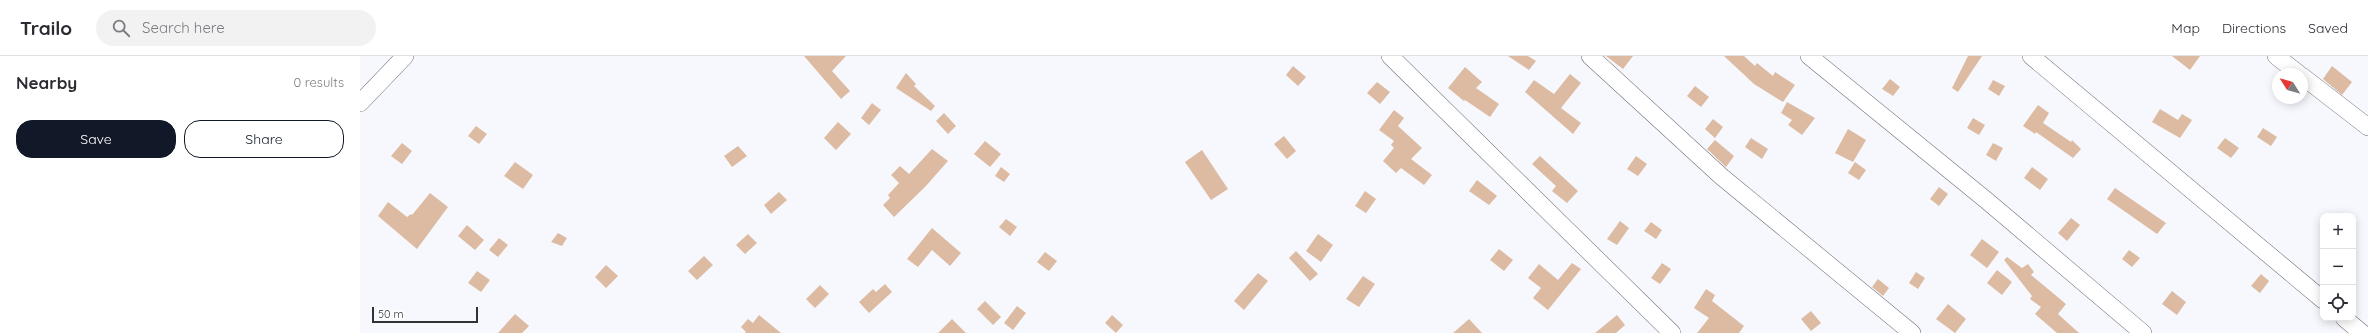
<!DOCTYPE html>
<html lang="en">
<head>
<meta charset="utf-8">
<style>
  :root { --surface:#fff; --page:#f2f2f3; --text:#2b2b33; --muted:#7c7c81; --line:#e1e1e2; --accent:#111827 }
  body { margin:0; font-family:Quicksand,sans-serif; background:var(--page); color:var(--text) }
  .controls { position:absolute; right:12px; bottom:12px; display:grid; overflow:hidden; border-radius:8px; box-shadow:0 2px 10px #0003 }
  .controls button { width:36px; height:36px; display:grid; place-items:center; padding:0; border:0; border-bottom:1px solid var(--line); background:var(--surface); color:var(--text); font:20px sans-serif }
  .compass { position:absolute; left:1912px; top:12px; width:36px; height:36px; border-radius:50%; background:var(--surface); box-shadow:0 2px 10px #0003; rotate:307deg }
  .scale { position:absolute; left:12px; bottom:10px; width:106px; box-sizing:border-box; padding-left:4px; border:2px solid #313236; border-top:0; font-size:11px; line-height:14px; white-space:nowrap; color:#313236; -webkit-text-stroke:3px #fff; paint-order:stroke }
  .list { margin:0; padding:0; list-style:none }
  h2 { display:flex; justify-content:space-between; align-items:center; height:52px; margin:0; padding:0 16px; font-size:17px }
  h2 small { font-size:13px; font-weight:400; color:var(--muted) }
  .actions { display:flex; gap:8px; padding:12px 16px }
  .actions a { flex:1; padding:9px 0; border:1px solid var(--accent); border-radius:16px; text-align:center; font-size:14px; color:var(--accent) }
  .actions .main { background:var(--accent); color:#fff }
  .icon { flex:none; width:22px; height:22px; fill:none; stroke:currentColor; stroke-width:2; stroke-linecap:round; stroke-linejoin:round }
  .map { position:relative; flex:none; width:2008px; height:277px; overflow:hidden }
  header { display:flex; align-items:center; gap:24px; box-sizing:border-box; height:56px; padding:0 20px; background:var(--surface); border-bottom:1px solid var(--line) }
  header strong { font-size:19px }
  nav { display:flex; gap:22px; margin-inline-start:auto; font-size:14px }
  .search { width:280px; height:36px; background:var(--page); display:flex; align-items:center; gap:10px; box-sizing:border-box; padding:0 14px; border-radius:22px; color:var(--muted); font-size:15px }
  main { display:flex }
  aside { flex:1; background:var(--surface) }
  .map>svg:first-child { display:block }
  .building { fill:#dcbba2 }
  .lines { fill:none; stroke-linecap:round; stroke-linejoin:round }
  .minor-casing { stroke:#6b6e77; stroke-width:18 }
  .minor { stroke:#fff; stroke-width:17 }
</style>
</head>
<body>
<header>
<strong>Trailo</strong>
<div class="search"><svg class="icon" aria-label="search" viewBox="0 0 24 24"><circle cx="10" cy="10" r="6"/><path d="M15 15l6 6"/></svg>Search here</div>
<nav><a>Map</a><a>Directions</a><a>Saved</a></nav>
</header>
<main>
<aside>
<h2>Nearby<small>0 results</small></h2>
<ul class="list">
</ul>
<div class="actions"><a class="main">Save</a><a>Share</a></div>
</aside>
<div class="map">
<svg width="2008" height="277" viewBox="0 0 2008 277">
  <rect width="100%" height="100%" fill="#f7f8fd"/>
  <path class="building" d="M444,0h42l-14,15 18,20 -9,8z
    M1148,0h20l8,5 -7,9z
    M1246,0h27l-10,13z
    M1364,0h20l11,10 2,-3 16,13 2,-4 20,13 -12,17 -29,-18z
    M1608,0h14l-24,36 -6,-4z
    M1812,0h28l-10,14z
    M933,10l13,11 -8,9 -12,-11z
    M1972,10l20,16 -10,13 -19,-16z
    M1105,11l17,15 -6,6 23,16 -9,13 -25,-17 -1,1 -16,-13z
    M546,17l10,11 -2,2 21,20 -4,5 -35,-23z
    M1210,18l11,9 -20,25 20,15 -8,11 -48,-42 9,-12 20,14z
    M1530,23l10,8 -7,9 -11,-7z
    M1633,24l12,6 -6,10 -11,-7z
    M1017,26l13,10 -10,12 -13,-11z
    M1335,30l14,11 -8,10 -14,-11z
    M1427,46l28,16 -13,17 -14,-10 4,-5 -11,-7z
    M512,47l9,7 -12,15 -8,-7z
    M1678,49l11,8 -6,10 28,19 1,-2 9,9 -8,9 -37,-26 -1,2 -12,-8z
    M1800,53l18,11 4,-6 10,6 -12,18 -28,-16z
    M1034,54l10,8 -6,8 24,22 -11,11 21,16 -8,10 -23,-17 -5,5 -13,-12 11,-13 -3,-3 3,-4 -15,-11z
    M584,57l12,13 -8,8 -12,-13z
    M1613,62l12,7 -6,10 -12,-7z
    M1353,63l10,8 -8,11 -10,-9z
    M478,66l13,12 -15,16 -12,-12z
    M116,70l11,8 -8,10 -11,-8z
    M1903,72l14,9 -6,9 -14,-9z
    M1488,73l18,11 -13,22 -18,-9z
    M924,80l12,15 -9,8 -13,-15z
    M1391,82l17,11 -6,10 -17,-12z
    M1865,82l14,10 -8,10 -14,-10z
    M1355,84l19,16 -8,11 -19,-18z
    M625,85l16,13 -11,13 -16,-13z
    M42,87l10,8 -10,13 -11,-8z
    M1633,87l10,5 -7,13 -10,-6z
    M378,90l9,10 -15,11 -8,-11z
    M572,93l16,12 -23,26 -31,30 -11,-12 7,-7 -2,-3 11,-12 -8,-8 9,-9 9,8z
    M842,94l26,39 -17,11 -26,-38z
    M1180,100l38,35 -11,12 -15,-12 4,-5 -24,-22z
    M1276,100l11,8 -9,12 -11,-7z
    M155,106l18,13 -10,14 -19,-13z
    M1495,106l11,8 -7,10 -11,-7z
    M641,111l9,7 -6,8 -9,-6z
    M1672,111l16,12 -8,11 -16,-12z
    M1117,124l20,16 -8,9 -20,-14z
    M1579,131l9,7 -9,12 -9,-7z
    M1755,132l51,35 -9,11 -50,-35z
    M1005,135l11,8 -10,14 -11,-7z
    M419,136l8,8 -16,14 -7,-9z
    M70,137l18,14 -31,42 -39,-33 10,-14 19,15 4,-3 1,1z
    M1711,162l9,7 -13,16 -9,-8z
    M646,163l11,8 -7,9 -11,-9z
    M1260,165l9,7 -12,17 -10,-6z
    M1291,166l11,8 -6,9 -12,-8z
    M107,169l17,15 -9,10 -17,-14z
    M572,172l29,25 -11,13 -18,-16 -14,17 -11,-8z
    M198,177l9,5 -5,8 -11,-4z
    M388,178l9,9 -12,11 -9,-9z
    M958,178l15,11 -12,17 -15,-11z
    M139,182l9,7 -10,12 -9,-7z
    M1622,183l17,13 -12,16 -17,-13z
    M1139,193l14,11 -9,11 -14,-11z
    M1769,194l11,8 -8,9 -10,-8z
    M936,195l22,23 -8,7 -21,-23z
    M685,196l12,9 -8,10 -12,-9z
    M344,200l9,9 -16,15 -9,-9z
    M1647,201l15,11 6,-4 6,8 -3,3 35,29 -8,10 21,19h-22l-22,-19 6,-7 -11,-8 2,-3 -28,-36z
    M1212,207l9,6 -33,41 -15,-12 8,-10 -13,-10 11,-14 19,16z
    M1302,207l9,6 -11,15 -9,-6z
    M246,209l12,11 -12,12 -11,-11z
    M1637,214l15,12 -10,13 -15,-12z
    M117,215l13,9 -9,12 -13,-9z
    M1556,216l9,6 -7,11 -9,-6z
    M898,217l10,8 -24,29 -10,-9z
    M1901,218l8,7 -9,12 -9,-7z
    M1003,220l12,8 -16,23 -13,-8z
    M1518,223l11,9 -6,8 -11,-9z
    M525,228l7,8 -23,21 -10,-11 14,-13 3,3z
    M460,229l9,9 -14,14 -9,-9z
    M1346,233l9,6 -3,6 32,25 -5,7h-42l12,-15 -15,-10z
    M1812,235l14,11 -9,13 -15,-11z
    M625,245l16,16 -8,8 -16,-16z
    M1588,248l18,15 -11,14 -19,-14z
    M657,250l9,7 -13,17 -9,-7z
    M1451,255l10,12 -10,8 -10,-12z
    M155,258l14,12 -7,7h-24z
    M399,259l22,18h-36l1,-1 -5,-5 7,-8 5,4z
    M752,259l11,10 -7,8 -11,-10z
    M1257,259l8,10 -9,8h-21z
    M592,263l14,14h-28z
    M1109,263l13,14h-29z"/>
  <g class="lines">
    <g class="minor-casing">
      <path id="minor" d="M1030,0l282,277
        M1230,0l132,121 190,156
        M1449,0l177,144 157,133
        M1671,0l292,244
        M1916,0l23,18
        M1942,20l66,51
        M0,47l45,-47
        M1984,262l18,15"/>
    </g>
    <use href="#minor" class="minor"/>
  </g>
</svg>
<div class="controls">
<button>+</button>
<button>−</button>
<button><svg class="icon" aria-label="locate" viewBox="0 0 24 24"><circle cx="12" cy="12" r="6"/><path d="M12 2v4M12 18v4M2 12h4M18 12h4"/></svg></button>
</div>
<svg class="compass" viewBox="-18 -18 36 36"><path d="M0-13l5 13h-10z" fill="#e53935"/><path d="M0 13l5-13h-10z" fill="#7c7c81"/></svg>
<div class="scale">50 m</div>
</div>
</main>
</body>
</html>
